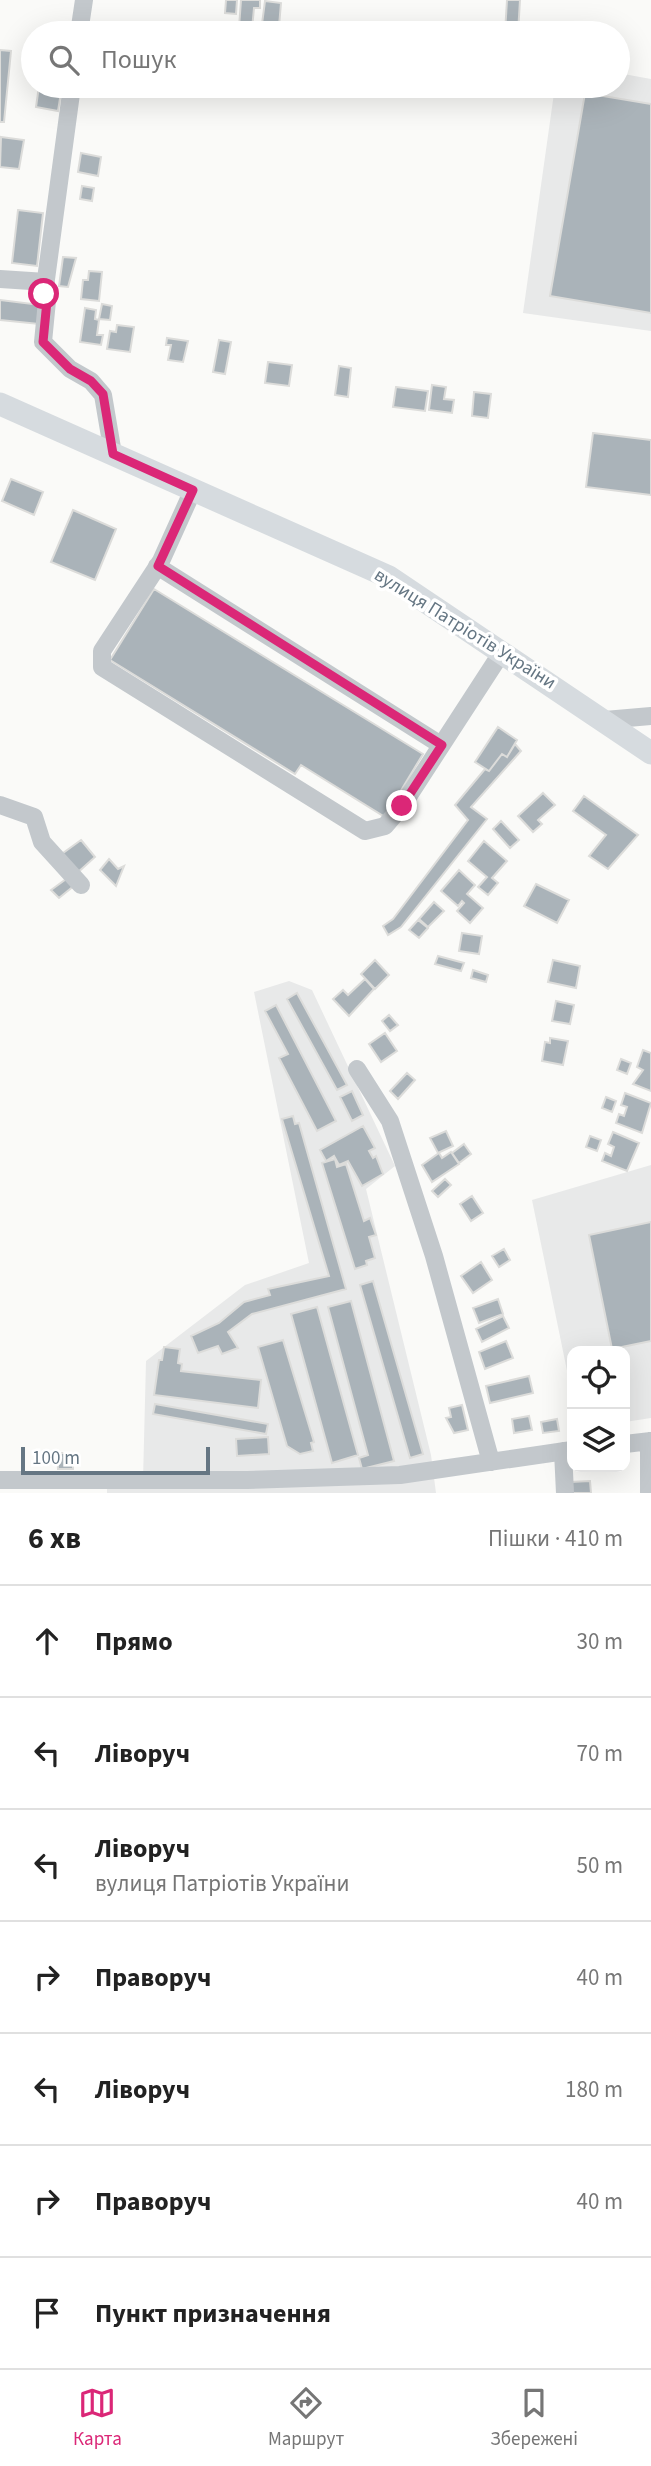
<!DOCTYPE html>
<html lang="uk">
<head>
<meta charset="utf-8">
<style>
  :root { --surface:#fff; --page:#f2f2f2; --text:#222; --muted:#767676; --line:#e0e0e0; --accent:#db2777 }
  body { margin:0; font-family:"Source Sans 3",sans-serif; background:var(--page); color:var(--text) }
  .controls { position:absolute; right:21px; bottom:21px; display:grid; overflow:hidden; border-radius:14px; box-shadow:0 7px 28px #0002 }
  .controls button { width:63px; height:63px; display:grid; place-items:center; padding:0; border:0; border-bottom:2px solid var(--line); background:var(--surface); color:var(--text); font:35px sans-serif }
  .scale { position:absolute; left:21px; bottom:18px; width:189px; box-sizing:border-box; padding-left:7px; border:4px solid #657683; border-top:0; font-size:19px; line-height:24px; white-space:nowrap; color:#657683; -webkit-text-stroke:5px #fff; paint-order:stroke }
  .stop { position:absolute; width:21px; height:21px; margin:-16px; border:5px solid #db2777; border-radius:50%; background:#fff }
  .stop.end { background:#db2777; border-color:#fff; box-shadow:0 2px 7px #0008 }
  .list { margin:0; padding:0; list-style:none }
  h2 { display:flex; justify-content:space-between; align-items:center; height:91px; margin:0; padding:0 28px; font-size:30px }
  h2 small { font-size:23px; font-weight:400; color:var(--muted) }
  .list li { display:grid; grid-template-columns:46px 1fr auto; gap:21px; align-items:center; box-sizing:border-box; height:112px; padding:0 28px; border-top:2px solid var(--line) }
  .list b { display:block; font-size:26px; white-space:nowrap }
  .list p { margin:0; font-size:23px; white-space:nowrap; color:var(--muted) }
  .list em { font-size:23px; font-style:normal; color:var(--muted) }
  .icon { flex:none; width:38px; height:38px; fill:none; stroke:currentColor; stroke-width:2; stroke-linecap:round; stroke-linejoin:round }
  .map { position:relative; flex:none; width:651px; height:1493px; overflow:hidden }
  .search { position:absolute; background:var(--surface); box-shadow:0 7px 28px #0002; left:21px; right:21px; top:21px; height:77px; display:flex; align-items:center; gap:18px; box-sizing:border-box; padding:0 24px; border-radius:38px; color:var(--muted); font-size:26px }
  .sheet { height:875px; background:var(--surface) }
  nav { display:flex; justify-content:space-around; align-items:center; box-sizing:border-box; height:98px; border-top:2px solid var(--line); background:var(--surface); font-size:19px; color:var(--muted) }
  nav a { display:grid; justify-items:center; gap:4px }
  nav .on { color:var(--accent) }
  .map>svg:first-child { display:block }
  .built { fill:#e8e9e9 }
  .building { fill:#aab3b9; stroke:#dcdcda; stroke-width:2 }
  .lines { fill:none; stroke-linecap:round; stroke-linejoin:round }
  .minor { stroke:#c3c8cc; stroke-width:18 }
  .major { stroke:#d6dbdf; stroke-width:23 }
  .route { stroke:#db2777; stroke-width:9 }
  .labels { text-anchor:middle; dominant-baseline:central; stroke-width:7; stroke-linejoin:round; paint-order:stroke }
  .street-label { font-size:19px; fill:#657683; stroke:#fff }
</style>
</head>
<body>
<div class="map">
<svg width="651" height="1493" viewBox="0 0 651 1493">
  <rect width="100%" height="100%" fill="#fafaf8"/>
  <path class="built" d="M618,73l33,6v252l-128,-18 32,-227h63z
    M289,981l23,9 83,176 -29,23 65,266 5,38h-329v-13h36l3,-119 99,-76 64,-22 -55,-271z
    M651,1165v253l-26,4v-71h-53v44l-40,-195z"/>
  <path class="building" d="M226,0h11l-1,14 -11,-1z
    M241,0h19v8h-6l-2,21 -13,-1z
    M507,0h13l-2,33h-13z
    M265,1l16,2 -2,23 -17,-2z
    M0,50l11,1 -7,71h-4z
    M39,86h23l-4,25 -22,-4z
    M585,93l66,11v209l-101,-17z
    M1,137l23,3 -5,29 -19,-2z
    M81,153l20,4 -3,19 -20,-4z
    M82,186l12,2 -2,13 -12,-2z
    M18,210l25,3 -6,53 -25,-3z
    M63,257l13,1 -8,29 -9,-1z
    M89,271l13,1 -3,29 -18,-2 2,-19h5z
    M0,300l41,5 -2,19 -39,-4z
    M102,304l10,2 -2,14 -11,-1z
    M85,308l11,2 -1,9 4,1 -2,15h6l-2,10 -21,-3z
    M117,325l17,2 -4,25 -23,-3 3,-18 6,1z
    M167,338l21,3 -5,21 -15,-2 3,-15h-5z
    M219,340l12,2 -6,32 -12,-2z
    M268,362l24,3 -3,21 -24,-3z
    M339,366l12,2 -3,29 -13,-2z
    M432,385l14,2 -2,12 10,1 -2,13 -23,-3z
    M396,387l32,4 -3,20 -32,-4z
    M474,392l17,2 -3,24 -16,-2z
    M593,433l58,7v55l-65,-8z
    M11,479l32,13 -9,23 -32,-14z
    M73,510l43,19 -21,51 -44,-18z
    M154,589l269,165 -38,63 -84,-52 -6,9 -185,-114z
    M498,727l19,13 -10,17 -5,-3 -13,17 -14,-9z
    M515,744l6,7 -50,56 16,12 -86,108 -13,8 -5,-9 10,-7 75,-99 -13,-15 30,-36 4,2 13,-17 5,3z
    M543,793l12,12 -17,15 4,4 -9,8 -15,-16z
    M584,796l54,39 -30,34 -19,-13 17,-21 -33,-24z
    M501,821l18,19 -9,8 -17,-19z
    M81,840l14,17 -19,17 -17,-18z
    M484,841l23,20 -15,17 6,5 -10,12 -10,-8 9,-10 -19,-16z
    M109,859l9,10 6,-3 -8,20 -16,-16z
    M459,870l16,15 -8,9 16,14 -13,15 -13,-12 7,-8 -2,-2 -4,5 -17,-15z
    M69,877l6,8 -16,13 -8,-8z
    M536,884l33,16 -12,23 -33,-17z
    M434,902l10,9 -16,16 -9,-8z
    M418,920l10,8 -9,10 -10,-8z
    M462,933l20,3 -3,18 -20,-3z
    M438,956l26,7 -3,8 -26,-7z
    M375,960l14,15 -14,14 -14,-15z
    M553,960l27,6 -4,22 -28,-6z
    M473,970l15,5 -2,7 -15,-4z
    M365,979l9,10 -25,27 -16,-17 10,-9 5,5z
    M297,993l50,92 -10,5 -50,-91z
    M556,1001l18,4 -4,19 -18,-3z
    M276,1005l60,116 -19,10 -38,-73 9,-4 -23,-43z
    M389,1015l9,10 -8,6 -8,-10z
    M385,1033l12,18 -16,11 -12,-18z
    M550,1038l18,3 -5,24 -21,-4 3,-19 5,1z
    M643,1050l8,3v38l-18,-7 10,-14 -6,-3z
    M621,1059l10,4 -4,11 -10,-4z
    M407,1073l8,7 -17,19 -8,-8z
    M352,1091l11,24 -11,6 -12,-24z
    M625,1093l26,10 -9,30 -26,-10 3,-9 5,2 3,-9 -6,-2z
    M606,1097l10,4 -4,11 -10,-4z
    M293,1116l2,8 4,-1 47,166 -94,25 -24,18 10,16 -16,6 -4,-8 -20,7 -7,-17 28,-13 25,-21 26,-7 -2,-6 61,-13 -47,-157z
    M363,1126l12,22 -6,3 4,7 3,-2 7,18 -21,12 -14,-25 -9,4 -5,-9 -8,5 -6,-11z
    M446,1131l7,15 -15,7 -8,-15z
    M613,1132l26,11 -12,28 -25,-10 3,-8 6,3 3,-9 -6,-3z
    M590,1136l11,4 -4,11 -11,-4z
    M464,1144l7,10 -12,9 -7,-10z
    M451,1152l8,12 -27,18 -10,-17 17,-12 3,5z
    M335,1159l2,8 9,-3 18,57 6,-3 6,17 -7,2 6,21 -9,3 1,4 -12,4 -33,-106z
    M445,1179l6,6 -13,12 -6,-6z
    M472,1196l11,17 -12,8 -11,-17z
    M651,1222v119l-39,8 -23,-114z
    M504,1249l6,11 -11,7 -7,-11z
    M481,1262l11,18 -19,13 -12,-17z
    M373,1281l50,173 -13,4 -50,-173z
    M498,1299l5,15 -24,9 -6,-15z
    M351,1301l43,160 -32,8 -3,-11 9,-3 -40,-148z
    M317,1307l41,148 -26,8 -41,-149z
    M503,1316l6,12 -27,14 -6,-13z
    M283,1340l31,102 -3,1 2,8 -13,3 -13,-8 -29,-99z
    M506,1341l7,17 -28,11 -6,-17z
    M164,1347l16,2 -2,14 4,1 -1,7 80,9 -3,28 -104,-13 5,-35h3z
    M529,1376l4,17 -43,10 -4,-17z
    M155,1404l113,20 -2,10 -113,-20z
    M462,1405l6,25 -14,3 -8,-15 5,-1 -2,-9z
    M529,1416l3,14 -18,3 -2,-14z
    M557,1419l2,12 -16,2 -2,-11z
    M268,1437l1,17 -32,2 -1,-17z
    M57,1453h16v16h-15z
    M590,1481l1,12h-20l-1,-11z"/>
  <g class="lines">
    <path class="minor" d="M79,33l5,-33
      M72,86l-28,208 3,7 -4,41 27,27 21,12 12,14 10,59
      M0,279l46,3
      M193,490l-32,71 -59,90v16l263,164 20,-5 17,-20 100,-154
      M157,566l284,179
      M605,720l46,-4
      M0,805l34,12 8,25 39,43
      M357,1069l33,52 44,135 57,206
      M649,1441v52
      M625,1444l26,-3
      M563,1451l2,42
      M0,1480h247l153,-5 172,-25"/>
    <path class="major" d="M0,404l389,173 262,176"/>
  </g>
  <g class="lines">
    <path class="route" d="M44,294l3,7 -4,41 27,27 21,12 12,13 10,60 80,36 -35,76 284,179 -40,61"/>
  </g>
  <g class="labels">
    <g class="street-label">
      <text transform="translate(465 629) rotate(32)">вулиця Патріотів України</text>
    </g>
  </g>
</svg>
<div class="controls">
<button><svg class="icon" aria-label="locate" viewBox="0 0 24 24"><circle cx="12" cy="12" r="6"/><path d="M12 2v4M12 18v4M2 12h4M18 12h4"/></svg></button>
<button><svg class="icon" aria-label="layers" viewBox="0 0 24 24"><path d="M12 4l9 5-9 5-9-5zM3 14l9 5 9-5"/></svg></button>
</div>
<div class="scale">100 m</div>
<div class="stop" style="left:44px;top:294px"></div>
<div class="stop end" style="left:402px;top:806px"></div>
<div class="search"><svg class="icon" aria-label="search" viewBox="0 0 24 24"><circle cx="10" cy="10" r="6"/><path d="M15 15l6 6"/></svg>Пошук</div>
</div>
<section class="sheet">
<h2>6 хв<small>Пішки · 410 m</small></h2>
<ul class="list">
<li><svg class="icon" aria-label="ahead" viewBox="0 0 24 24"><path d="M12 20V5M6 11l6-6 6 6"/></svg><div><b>Прямо</b></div><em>30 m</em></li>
<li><svg class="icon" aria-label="left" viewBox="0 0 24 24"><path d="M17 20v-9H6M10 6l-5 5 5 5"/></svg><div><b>Ліворуч</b></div><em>70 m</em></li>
<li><svg class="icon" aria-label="left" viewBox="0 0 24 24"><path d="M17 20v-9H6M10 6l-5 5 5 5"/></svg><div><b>Ліворуч</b><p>вулиця Патріотів України</p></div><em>50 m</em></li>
<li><svg class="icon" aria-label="right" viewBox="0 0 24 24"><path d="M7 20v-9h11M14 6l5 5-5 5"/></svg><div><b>Праворуч</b></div><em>40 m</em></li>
<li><svg class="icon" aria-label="left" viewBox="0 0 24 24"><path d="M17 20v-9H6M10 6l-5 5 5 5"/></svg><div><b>Ліворуч</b></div><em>180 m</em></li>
<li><svg class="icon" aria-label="right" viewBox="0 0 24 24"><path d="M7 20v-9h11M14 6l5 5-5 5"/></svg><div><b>Праворуч</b></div><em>40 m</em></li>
<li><svg class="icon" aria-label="arrive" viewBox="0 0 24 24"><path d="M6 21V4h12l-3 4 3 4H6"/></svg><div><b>Пункт призначення</b></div></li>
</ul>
</section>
<nav>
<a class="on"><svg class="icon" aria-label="map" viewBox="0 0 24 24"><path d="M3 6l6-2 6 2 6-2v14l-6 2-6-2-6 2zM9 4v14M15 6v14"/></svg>Карта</a>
<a><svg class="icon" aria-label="directions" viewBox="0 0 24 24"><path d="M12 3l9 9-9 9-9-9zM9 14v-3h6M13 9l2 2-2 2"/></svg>Маршрут</a>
<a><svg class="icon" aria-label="saved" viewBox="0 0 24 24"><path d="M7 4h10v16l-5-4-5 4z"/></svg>Збережені</a>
</nav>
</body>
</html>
